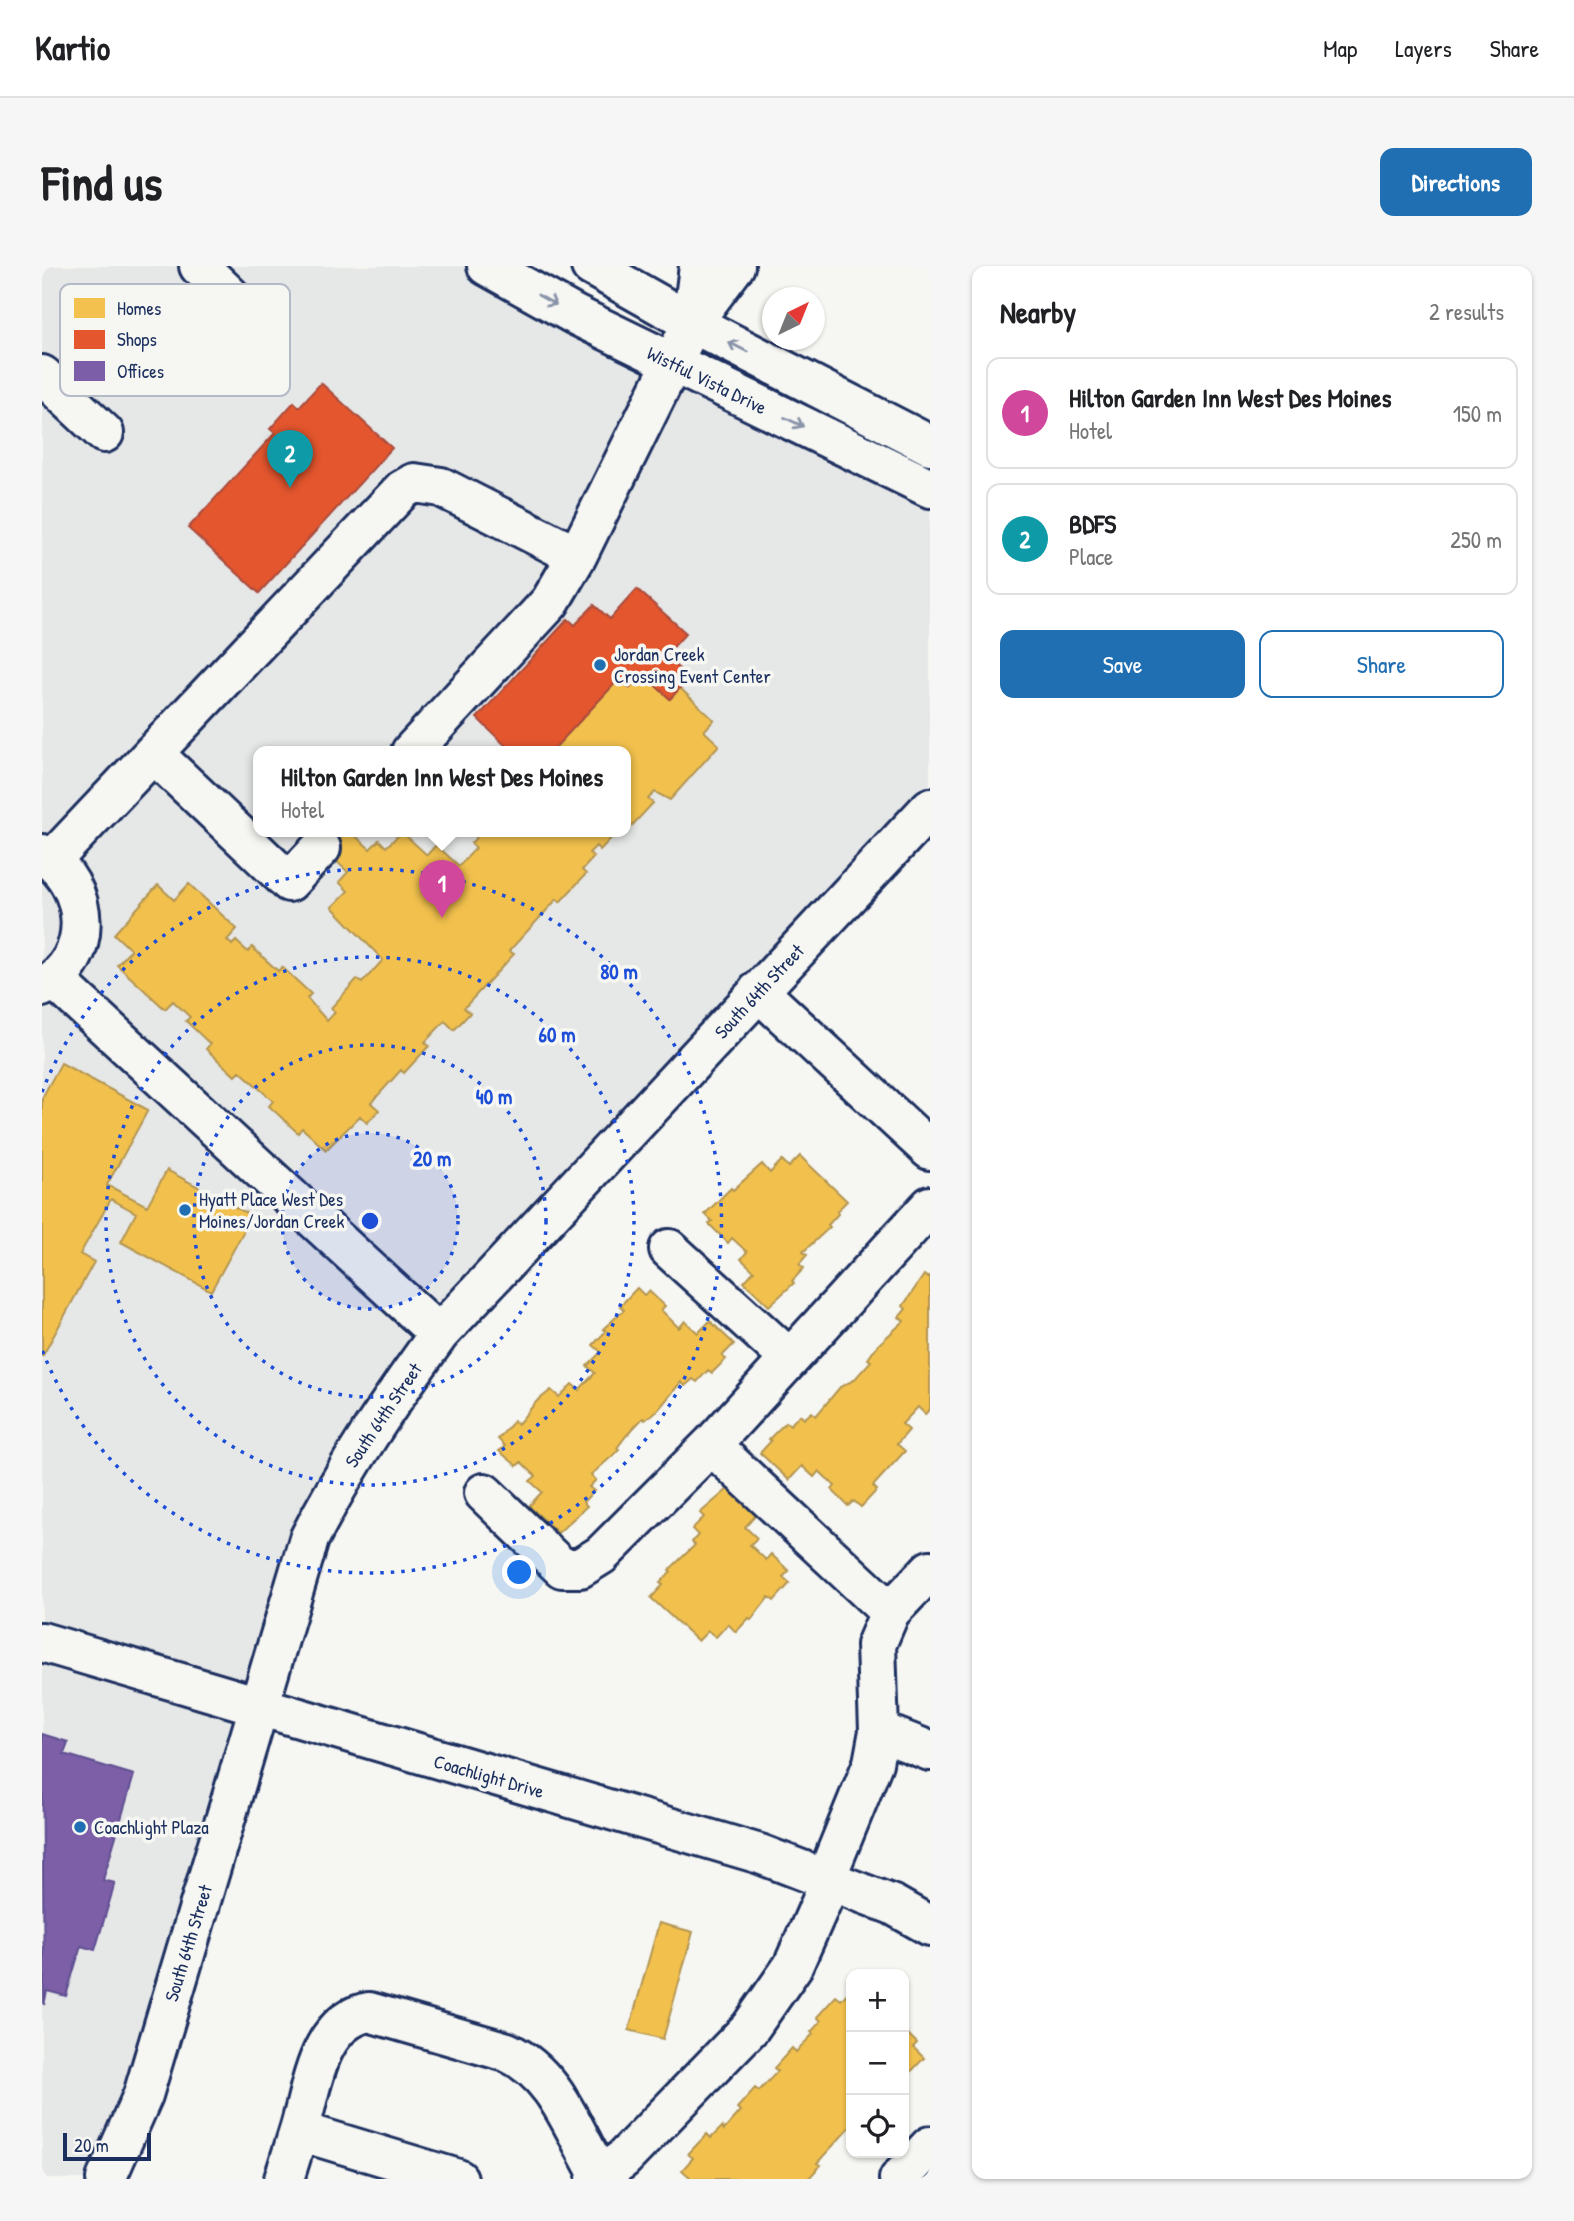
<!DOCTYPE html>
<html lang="en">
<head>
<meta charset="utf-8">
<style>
  :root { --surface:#fff; --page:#f6f6f6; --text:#202124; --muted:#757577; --line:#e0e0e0; --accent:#1f6fb2 }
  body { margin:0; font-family:"Patrick Hand",sans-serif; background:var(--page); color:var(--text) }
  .controls { position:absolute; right:21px; bottom:21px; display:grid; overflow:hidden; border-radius:14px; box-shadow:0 2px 5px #0004 }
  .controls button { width:63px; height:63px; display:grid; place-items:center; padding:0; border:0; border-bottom:2px solid var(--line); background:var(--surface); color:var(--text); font:35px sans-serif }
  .compass { position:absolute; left:720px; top:21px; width:63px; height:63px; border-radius:50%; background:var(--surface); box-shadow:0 2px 5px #0004; rotate:43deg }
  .scale { position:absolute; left:21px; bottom:18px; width:88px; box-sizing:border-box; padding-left:7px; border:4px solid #1b2f5e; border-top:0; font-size:19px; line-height:24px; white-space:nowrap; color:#1b2f5e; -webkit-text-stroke:5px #f6f6f2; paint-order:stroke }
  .you { position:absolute; left:478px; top:1307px; width:24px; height:24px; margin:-18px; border:5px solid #fff; border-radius:50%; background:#1a73e8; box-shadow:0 0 0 10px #1a73e833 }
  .badge { display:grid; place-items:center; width:46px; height:46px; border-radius:50%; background:var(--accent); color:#fff; font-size:23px; font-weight:700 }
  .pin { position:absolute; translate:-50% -58px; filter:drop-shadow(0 2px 4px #0008) }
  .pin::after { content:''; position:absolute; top:37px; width:24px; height:21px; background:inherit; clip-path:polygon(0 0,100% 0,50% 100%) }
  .popup { position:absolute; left:211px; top:480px; width:378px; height:91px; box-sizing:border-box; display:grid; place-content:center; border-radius:14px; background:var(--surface); filter:drop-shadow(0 2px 5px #0005); font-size:23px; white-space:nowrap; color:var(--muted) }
  .popup b { font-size:26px; color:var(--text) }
  .popup::after { content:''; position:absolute; left:50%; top:100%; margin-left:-14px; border:14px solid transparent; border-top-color:var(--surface) }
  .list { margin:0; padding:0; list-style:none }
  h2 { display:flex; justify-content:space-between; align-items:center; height:91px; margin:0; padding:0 28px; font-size:30px }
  h2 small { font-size:23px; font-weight:400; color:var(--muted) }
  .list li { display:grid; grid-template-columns:46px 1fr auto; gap:21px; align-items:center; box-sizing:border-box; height:112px; margin:0 14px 14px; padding:0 14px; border:2px solid var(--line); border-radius:14px }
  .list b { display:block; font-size:26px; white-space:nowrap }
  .list p { margin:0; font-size:23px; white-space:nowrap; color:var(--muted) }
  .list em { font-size:23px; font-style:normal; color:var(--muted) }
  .actions { display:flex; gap:14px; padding:21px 28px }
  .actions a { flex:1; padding:16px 0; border:2px solid var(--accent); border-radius:14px; text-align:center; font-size:24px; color:var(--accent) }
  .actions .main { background:var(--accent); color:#fff }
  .icon { flex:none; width:38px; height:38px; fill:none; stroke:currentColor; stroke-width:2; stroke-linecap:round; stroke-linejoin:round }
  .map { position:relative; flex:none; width:888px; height:1913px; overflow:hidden; border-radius:14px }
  header { display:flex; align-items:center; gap:42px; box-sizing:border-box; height:98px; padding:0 35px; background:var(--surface); border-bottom:2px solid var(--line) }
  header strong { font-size:33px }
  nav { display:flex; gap:38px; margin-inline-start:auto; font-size:24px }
  .intro { display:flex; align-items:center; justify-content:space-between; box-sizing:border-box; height:168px; padding:0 42px }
  h1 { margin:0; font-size:49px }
  .button { padding:18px 32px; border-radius:14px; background:var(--accent); color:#fff; font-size:24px; font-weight:700 }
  main { display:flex; gap:42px; padding:0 42px }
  aside { flex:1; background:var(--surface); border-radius:14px; box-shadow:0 2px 5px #0004 }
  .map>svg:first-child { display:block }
  .built { fill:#e6e7e7; fill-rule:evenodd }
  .homes { fill:#f2c14e; stroke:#b29553; stroke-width:2 }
  .shops { fill:#e4572e; stroke:#a84b3c; stroke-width:2 }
  .offices { fill:#7b5ea7; stroke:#5e5091; stroke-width:2 }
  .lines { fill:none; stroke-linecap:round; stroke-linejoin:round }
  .minor-casing { stroke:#1b2f5e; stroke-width:44 }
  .minor { stroke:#f6f6f2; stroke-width:38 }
  .oneway { stroke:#8892a8 }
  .ring { fill:none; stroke:#1d4ed8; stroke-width:3.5; stroke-dasharray:3.5 7 }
  .poi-dot { fill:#1f6fb2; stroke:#f6f6f2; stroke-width:2.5 }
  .labels { text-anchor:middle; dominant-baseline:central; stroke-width:7; stroke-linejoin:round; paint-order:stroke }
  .street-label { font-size:19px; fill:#1b2f5e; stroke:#f6f6f2 }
  .poi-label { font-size:19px; fill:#1b2f5e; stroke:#f6f6f2; text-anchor:start }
  .key { fill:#f6f6f2; stroke:#b4bac6; stroke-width:2 }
  .key-label { font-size:19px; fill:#1b2f5e }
  .centre { fill:#1d4ed8; stroke:#f6f6f2; stroke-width:3.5 }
  .ring-label { font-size:21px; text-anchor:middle; font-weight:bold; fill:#1d4ed8; stroke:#f6f6f2; stroke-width:7; stroke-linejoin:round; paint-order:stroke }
</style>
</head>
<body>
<header>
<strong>Kartio</strong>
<nav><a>Map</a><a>Layers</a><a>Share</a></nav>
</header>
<div class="intro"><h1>Find us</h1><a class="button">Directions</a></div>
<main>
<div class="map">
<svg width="888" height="1913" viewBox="0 0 888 1913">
  <rect width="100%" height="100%" fill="#f6f6f2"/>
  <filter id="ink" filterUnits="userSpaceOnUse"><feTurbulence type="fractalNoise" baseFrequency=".0143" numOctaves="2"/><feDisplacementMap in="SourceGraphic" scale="14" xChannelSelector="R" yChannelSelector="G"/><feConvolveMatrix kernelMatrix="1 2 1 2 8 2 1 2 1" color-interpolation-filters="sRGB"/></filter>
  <g filter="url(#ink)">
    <path class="built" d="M0,0h463l425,222v320l-172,183 -418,488 -234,700h-64zM216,486h368v80h-368z"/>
    <path class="homes" d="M601,408l27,25 10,-11 34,32 -10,11 15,14 -49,55 -15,-8 -7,7 5,4 -26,28 -1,-79h-75l69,-74 10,10z
      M263,566h46l19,17 9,-9 7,7 16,-15 25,23 9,-10 23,21 17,-18 -5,-5 5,-5v-6h141l-17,18 -4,-4 -7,7 5,4 -12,13 4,4 -26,28 -3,-3 -48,52 5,3 -50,54 6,5 -16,17 -9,-9 -20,21 4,4 -25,27 -3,-3 -30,33 8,7 -12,13 -7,-7 -34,34 -24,-22 -4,5 -29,-27 4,-5 -33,-30 -5,5 -29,-27 4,-5 -24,-23 4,-4 -17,-16 -8,8 -48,-44 14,-15 -17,-16 44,-49 16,15 15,-16 48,45 -10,11 5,5 4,-4 12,11 4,-5 26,24 4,-4 29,27 -4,4 20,23 8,-9 -4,-4 26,-29 5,4 21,-23 -51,-53 16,-16 -9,-9 9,-10z
      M19,797l87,47 -41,75 40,21 20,-36 85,46 -41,75 -90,-49 15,-29 -25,-14 -31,55 14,8 -52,95v-259z
      M758,890l47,45 -10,10 1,3 -10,11 2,2 -27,25 4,3 -8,9 5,4 -12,13 2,2 -25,23 -25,-24 10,-11 -13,-12 6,-7 -15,-14 -4,5 -19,-19 3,-3 -7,-7 26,-26 2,2 29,-26 8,9 12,-13 7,7z
      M882,1009l4,3 2,-2v133l-5,5 -7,-7 -16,17 7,6 -12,14 8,7 -32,35 4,4 -16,17 -7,-6 -6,5 -16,-16 3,-4 -16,-15 -5,6 -12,-11 -13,14 -29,-27 11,-12 -2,-2 17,-17 4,3 10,-10 4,4 8,-7 4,4 24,-29 14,-7 17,-19 -3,-2 9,-13 27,-25 -5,-4 7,-8 -3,-3z
      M595,1022l7,7 5,-4 16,15 -4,4 18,18 6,-7 13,12 12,-12 24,23 -12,12 4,3 -14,14 -4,-3 -11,12 -4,-3 -8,7 -4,-4 -23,28 -13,10 -2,-2 -17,18 -9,12 2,2 -28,25 5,5 -7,7 5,4 -11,11 4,4 -29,27 -29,-27 13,-14 -12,-11 6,-5 -15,-14 -4,4 -18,-15 6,-5 -7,-7 16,-18 4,3 18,-22 15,-12 8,7 13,-13 7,6 16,-17 -8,-7 14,-14 -8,-7 13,-14 -3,-2 21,-19 -4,-4z
      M687,1222l28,26 -12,13 12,11 -7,7 16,15 5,-6 18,17 -6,6 7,6 -16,18 -5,-4 -18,23 -2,-2 -13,14 -8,-8 -12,13 -8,-6 -10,10 -47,-43 12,-13 -3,-2 11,-11 -2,-2 26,-25 -3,-3 6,-7 -6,-6 12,-12 -4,-4z
      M617,1657l34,9 -30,107 -34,-9z
      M809,1723v137l-34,37 4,2 -13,14h-116l-10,-9 11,-12 -5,-4 19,-20 4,4 11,-11 2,3 17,-19 -4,-3 18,-20 4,3 19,-20 -4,-3 18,-20 4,4 17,-18 -2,-2 10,-11 -4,-4 19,-21 5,4z
      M862,1764l13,13 -4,4 11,11 -20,21z"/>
    <path class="shops" d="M279,117l71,65 -133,145 -71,-65 87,-95 -5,-4 24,-27 5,5z
      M595,323l49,44 -21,23 24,22 -19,21 -27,-25 -13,14 -10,-10 -69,74h-39l-35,-34 91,-99 7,6 19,-20 16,14z"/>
    <path class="offices" d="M0,1468l26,8 -4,12 70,21 -31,105 12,3 -20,67 -14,-4 -15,50 -19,-5 -3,14z"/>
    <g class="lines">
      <g class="minor-casing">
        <path id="minor" d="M157,0l31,30
          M445,0l88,49 355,173
          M549,0l101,57 238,122
          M650,57l7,-57
          M0,109l62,58
          M369,486l139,-150 27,-46 115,-233 43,-57
          M111,487l136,129 32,-34
          M0,588c49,31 54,105 0,133
          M10,594l350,-370 12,-7 27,4 136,69
          M13,714l384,354
          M716,725l172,159
          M627,983l121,110
          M442,1227l78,75h18l21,-13 110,-110
          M848,1346l-179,-167 219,-239
          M0,1376l718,212 133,51 37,21
          M837,1465l51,20
          M784,1612l47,-115 6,-32 -3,-86 14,-33 40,-42
          M64,1913l37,-84 166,-556c37,-73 82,-139 130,-205l491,-526
          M242,1913l15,-48
          M416,1913l-159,-48c13,-42 18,-110 70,-119l138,40c51,23 67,82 95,127
          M554,1913l27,-20 127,-131 43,-62 38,-86
          M857,1913l31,-33"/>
      </g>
      <use href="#minor" class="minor"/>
    </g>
    <defs><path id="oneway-shaft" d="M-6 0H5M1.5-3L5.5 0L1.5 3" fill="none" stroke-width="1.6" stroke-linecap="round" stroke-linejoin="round" transform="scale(1.75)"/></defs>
    <g class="oneway">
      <use href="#oneway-shaft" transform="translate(505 34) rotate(29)"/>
      <use href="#oneway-shaft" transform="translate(696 81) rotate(-153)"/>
      <use href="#oneway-shaft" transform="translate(752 156) rotate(26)"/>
    </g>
  </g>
  <circle cx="328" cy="955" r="88" fill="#1d4ed8" fill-opacity=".12"/>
  <g class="ring">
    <circle cx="328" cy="955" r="88"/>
    <circle cx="328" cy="955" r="176"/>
    <circle cx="328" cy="955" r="264"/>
    <path d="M0 826A352 352 0 1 1 0 1084"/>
  </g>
  <g class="poi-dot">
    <circle cx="558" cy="399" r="7"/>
    <circle cx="143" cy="944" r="7"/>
    <circle cx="38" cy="1561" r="7"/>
  </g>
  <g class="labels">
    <g class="street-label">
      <text transform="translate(665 114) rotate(26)">Wistful Vista Drive</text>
      <text transform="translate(717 725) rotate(-47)">South 64th Street</text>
      <text transform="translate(341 1149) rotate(-56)">South 64th Street</text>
      <text transform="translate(447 1510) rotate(16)">Coachlight Drive</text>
      <text transform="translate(146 1677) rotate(-73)">South 64th Street</text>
    </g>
    <g class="poi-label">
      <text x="572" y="388">Jordan Creek<tspan x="572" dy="22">Crossing Event Center</tspan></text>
      <text x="157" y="933">Hyatt Place West Des<tspan x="157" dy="22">Moines/Jordan Creek</tspan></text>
      <text x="52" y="1561">Coachlight Plaza</text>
    </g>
  </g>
  <rect x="18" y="18" width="230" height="112" rx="10" class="key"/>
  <rect x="32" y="32" width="31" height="20" fill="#f2c14e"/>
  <rect x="32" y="64" width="31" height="19" fill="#e4572e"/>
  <rect x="32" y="95" width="31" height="20" fill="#7b5ea7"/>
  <g class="key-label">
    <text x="75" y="49">Homes</text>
    <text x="75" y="80">Shops</text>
    <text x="75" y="112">Offices</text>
  </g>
  <circle cx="328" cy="955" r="10" class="centre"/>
  <g class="ring-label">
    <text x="577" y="713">80 m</text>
    <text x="515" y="776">60 m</text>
    <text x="452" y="838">40 m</text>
    <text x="390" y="900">20 m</text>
  </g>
</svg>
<div class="controls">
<button>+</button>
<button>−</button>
<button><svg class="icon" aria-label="locate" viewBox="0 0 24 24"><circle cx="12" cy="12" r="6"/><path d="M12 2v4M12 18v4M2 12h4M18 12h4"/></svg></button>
</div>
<svg class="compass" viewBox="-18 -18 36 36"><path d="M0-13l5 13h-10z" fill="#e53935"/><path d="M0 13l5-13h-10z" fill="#757577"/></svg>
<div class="scale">20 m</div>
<div class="you"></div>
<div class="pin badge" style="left:400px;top:652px;background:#d1479c">1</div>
<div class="popup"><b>Hilton Garden Inn West Des Moines</b>Hotel</div>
<div class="pin badge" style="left:248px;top:222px;background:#0f9aa8">2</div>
</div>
<aside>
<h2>Nearby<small>2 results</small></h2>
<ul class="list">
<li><span class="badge" style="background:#d1479c">1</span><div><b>Hilton Garden Inn West Des Moines</b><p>Hotel</p></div><em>150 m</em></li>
<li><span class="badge" style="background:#0f9aa8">2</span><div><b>BDFS</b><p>Place</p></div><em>250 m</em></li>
</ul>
<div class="actions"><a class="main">Save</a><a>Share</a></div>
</aside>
</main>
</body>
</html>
